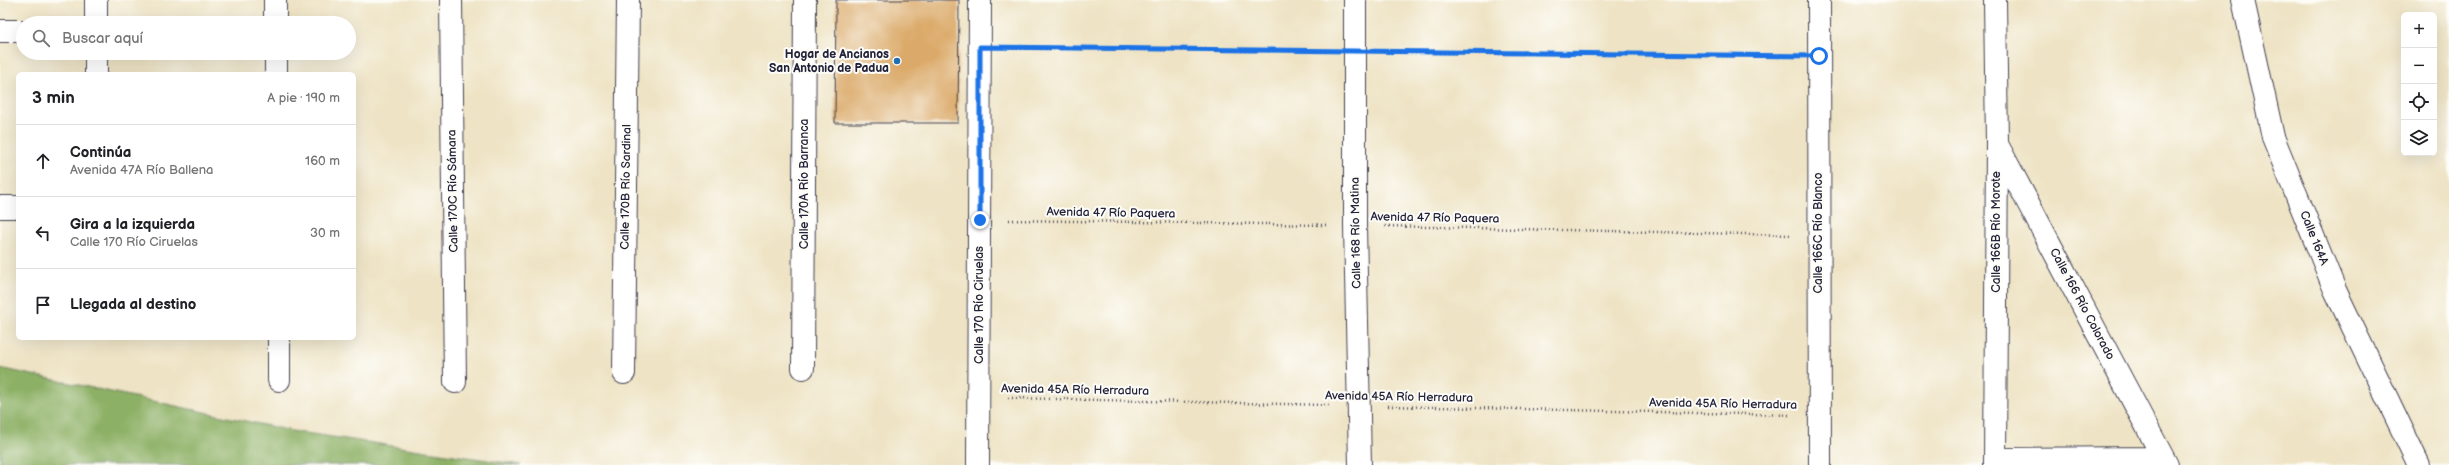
<!DOCTYPE html>
<html lang="es">
<head>
<meta charset="utf-8">
<style>
  :root { --surface:#fff; --page:#f6f6f6; --text:#202124; --muted:#757577; --line:#e0e0e0 }
  body { margin:0; font-family:"Balsamiq Sans",sans-serif; background:var(--page); color:var(--text) }
  .controls { position:absolute; right:12px; top:12px; display:grid; overflow:hidden; border-radius:6px; box-shadow:0 4px 16px #0002 }
  .controls button { width:36px; height:36px; display:grid; place-items:center; padding:0; border:0; border-bottom:1px solid var(--line); background:var(--surface); color:var(--text); font:20px sans-serif }
  .stop { position:absolute; width:12px; height:12px; margin:-9px; border:3px solid #1a73e8; border-radius:50%; background:#fff }
  .stop.end { background:#1a73e8; border-color:#fff; box-shadow:0 1px 4px #0008 }
  .list { margin:0; padding:0; list-style:none }
  h2 { display:flex; justify-content:space-between; align-items:center; height:52px; margin:0; padding:0 16px; font-size:17px }
  h2 small { font-size:13px; font-weight:400; color:var(--muted) }
  .list li { display:grid; grid-template-columns:26px 1fr auto; gap:12px; align-items:center; box-sizing:border-box; height:72px; padding:0 16px; border-top:1px solid var(--line) }
  .list b { display:block; font-size:15px; white-space:nowrap }
  .list p { margin:0; font-size:13px; white-space:nowrap; color:var(--muted) }
  .list em { font-size:13px; font-style:normal; color:var(--muted) }
  .icon { flex:none; width:22px; height:22px; fill:none; stroke:currentColor; stroke-width:2; stroke-linecap:round; stroke-linejoin:round }
  .map { position:relative; flex:none; width:2449px; height:465px; overflow:hidden }
  .search { position:absolute; background:var(--surface); box-shadow:0 4px 16px #0002; left:16px; top:16px; width:340px; height:44px; display:flex; align-items:center; gap:10px; box-sizing:border-box; padding:0 14px; border-radius:22px; color:var(--muted); font-size:15px }
  .panel { position:absolute; background:var(--surface); box-shadow:0 4px 16px #0002; left:16px; top:72px; width:340px; height:268px; border-radius:6px }
  .map>svg:first-child { display:block }
  .forest { fill:#8cb065; stroke:#576950 }
  .building { fill:#dbaa6a }
  .lines { fill:none; stroke-linecap:round; stroke-linejoin:round }
  .minor-casing { stroke:#413f50; stroke-width:24 }
  .path { stroke:#413f50; stroke-width:2.5; stroke-dasharray:1 3; stroke-linecap:butt }
  .minor { stroke:#fff; stroke-width:22 }
  .route { stroke:#1a73e8; stroke-width:5 }
  .poi-dot { fill:#1f6fb2; stroke:#fdfcf7; stroke-width:1.5 }
  .labels { text-anchor:middle; dominant-baseline:central; stroke-width:4; stroke-linejoin:round; paint-order:stroke }
  .poi-label { font-size:12px; font-weight:bold; fill:#22223b; stroke:#fdfcf7; text-anchor:end }
  .street-label { font-size:12px; fill:#22223b; stroke:#fdfcf7 }
</style>
</head>
<body>
<div class="map">
<svg width="2449" height="465" viewBox="0 0 2449 465">
  <rect width="100%" height="100%" fill="#fdfcf7"/>
  <filter id="ink" filterUnits="userSpaceOnUse"><feTurbulence type="fractalNoise" baseFrequency=".025" numOctaves="2"/><feDisplacementMap in="SourceGraphic" scale="8" xChannelSelector="R" yChannelSelector="G"/><feConvolveMatrix kernelMatrix="1 2 1 2 8 2 1 2 1" color-interpolation-filters="sRGB"/></filter>
  <filter id="wash" filterUnits="userSpaceOnUse"><feTurbulence type="fractalNoise" baseFrequency=".012" numOctaves="4" result="noise"/><feDisplacementMap in="SourceGraphic" scale="16" xChannelSelector="R" yChannelSelector="G"/><feGaussianBlur stdDeviation="0.9" result="paint"/><feColorMatrix in="noise" values="0 0 0 0 0 0 0 0 0 0 0 0 0 0 0 0 0 1.4 0 .05"/><feComposite in="paint" operator="in"/></filter>
  <g filter="url(#wash)">
    <rect width="100%" height="100%" fill="#eee3c4"/>
    <path class="forest" d="M0,368l292,63 229,34h-521z"/>
    <g id="blocks">
      <path class="building" d="M836,0h123l-1,123h-123z"/>
    </g>
  </g>
  <g filter="url(#ink)">
    <use href="#blocks" fill-opacity="0" stroke="#413f50" stroke-width="1"/>
    <g class="lines">
      <g class="minor-casing">
        <path id="minor" d="M96,0v23
          M275,0v23
          M451,0l4,382
          M1355,0v226l5,239
          M1819,0l1,465
          M1995,0l2,143 -2,322
          M2243,0l30,137 62,153 84,175
          M0,31h23
          M96,53v21
          M276,53v21
          M1998,146l169,319
          M0,207h18
          M279,338v42
          M803,368l2,-368
          M624,373l4,-373
          M1996,459l167,-1v7
          M978,465l2,-465"/>
      </g>
      <path class="path" d="M1009,48l317,3
        M1383,52l407,4
        M1009,220l317,5
        M1385,226l406,9
        M1008,398l321,7
        M1388,406l403,9"/>
      <use href="#minor" class="minor"/>
    </g>
  </g>
  <g class="lines" filter="url(#ink)">
    <path class="route" d="M980,220v-173l839,9"/>
  </g>
  <circle class="poi-dot" cx="897" cy="61" r="4"/>
  <g class="labels">
    <g class="poi-label">
      <text x="889" y="54">Hogar de Ancianos<tspan x="889" dy="14">San Antonio de Padua</tspan></text>
    </g>
    <g class="street-label">
      <text transform="translate(804 184) rotate(-90)">Calle 170A Río Barranca</text>
      <text transform="translate(626 187) rotate(-89)">Calle 170B Río Sardinal</text>
      <text transform="translate(453 191) rotate(-91)">Calle 170C Río Sámara</text>
      <text transform="translate(1111 213) rotate(1)">Avenida 47 Río Paquera</text>
      <text transform="translate(1435 218) rotate(1)">Avenida 47 Río Paquera</text>
      <text transform="translate(1996 232) rotate(-90)">Calle 166B Río Morote</text>
      <text transform="translate(1356 233) rotate(-91)">Calle 168 Río Matina</text>
      <text transform="translate(1818 233) rotate(-90)">Calle 166C Río Blanco</text>
      <text transform="translate(2314 238) rotate(68)">Calle 164A</text>
      <text transform="translate(2082 304) rotate(62)">Calle 166 Río Colorado</text>
      <text transform="translate(979 305) rotate(-90)">Calle 170 Río Ciruelas</text>
      <text transform="translate(1075 390) rotate(1)">Avenida 45A Río Herradura</text>
      <text transform="translate(1399 397) rotate(1)">Avenida 45A Río Herradura</text>
      <text transform="translate(1723 404) rotate(1)">Avenida 45A Río Herradura</text>
    </g>
  </g>
</svg>
<div class="controls">
<button>+</button>
<button>−</button>
<button><svg class="icon" aria-label="locate" viewBox="0 0 24 24"><circle cx="12" cy="12" r="6"/><path d="M12 2v4M12 18v4M2 12h4M18 12h4"/></svg></button>
<button><svg class="icon" aria-label="layers" viewBox="0 0 24 24"><path d="M12 4l9 5-9 5-9-5zM3 14l9 5 9-5"/></svg></button>
</div>
<div class="stop" style="left:1819px;top:56px"></div>
<div class="stop end" style="left:980px;top:220px"></div>
<div class="search"><svg class="icon" aria-label="search" viewBox="0 0 24 24"><circle cx="10" cy="10" r="6"/><path d="M15 15l6 6"/></svg>Buscar aquí</div>
<section class="panel">
<h2>3 min<small>A pie · 190 m</small></h2>
<ul class="list">
<li><svg class="icon" aria-label="ahead" viewBox="0 0 24 24"><path d="M12 20V5M6 11l6-6 6 6"/></svg><div><b>Continúa</b><p>Avenida 47A Río Ballena</p></div><em>160 m</em></li>
<li><svg class="icon" aria-label="left" viewBox="0 0 24 24"><path d="M17 20v-9H6M10 6l-5 5 5 5"/></svg><div><b>Gira a la izquierda</b><p>Calle 170 Río Ciruelas</p></div><em>30 m</em></li>
<li><svg class="icon" aria-label="arrive" viewBox="0 0 24 24"><path d="M6 21V4h12l-3 4 3 4H6"/></svg><div><b>Llegada al destino</b></div></li>
</ul>
</section>
</div>
</body>
</html>
